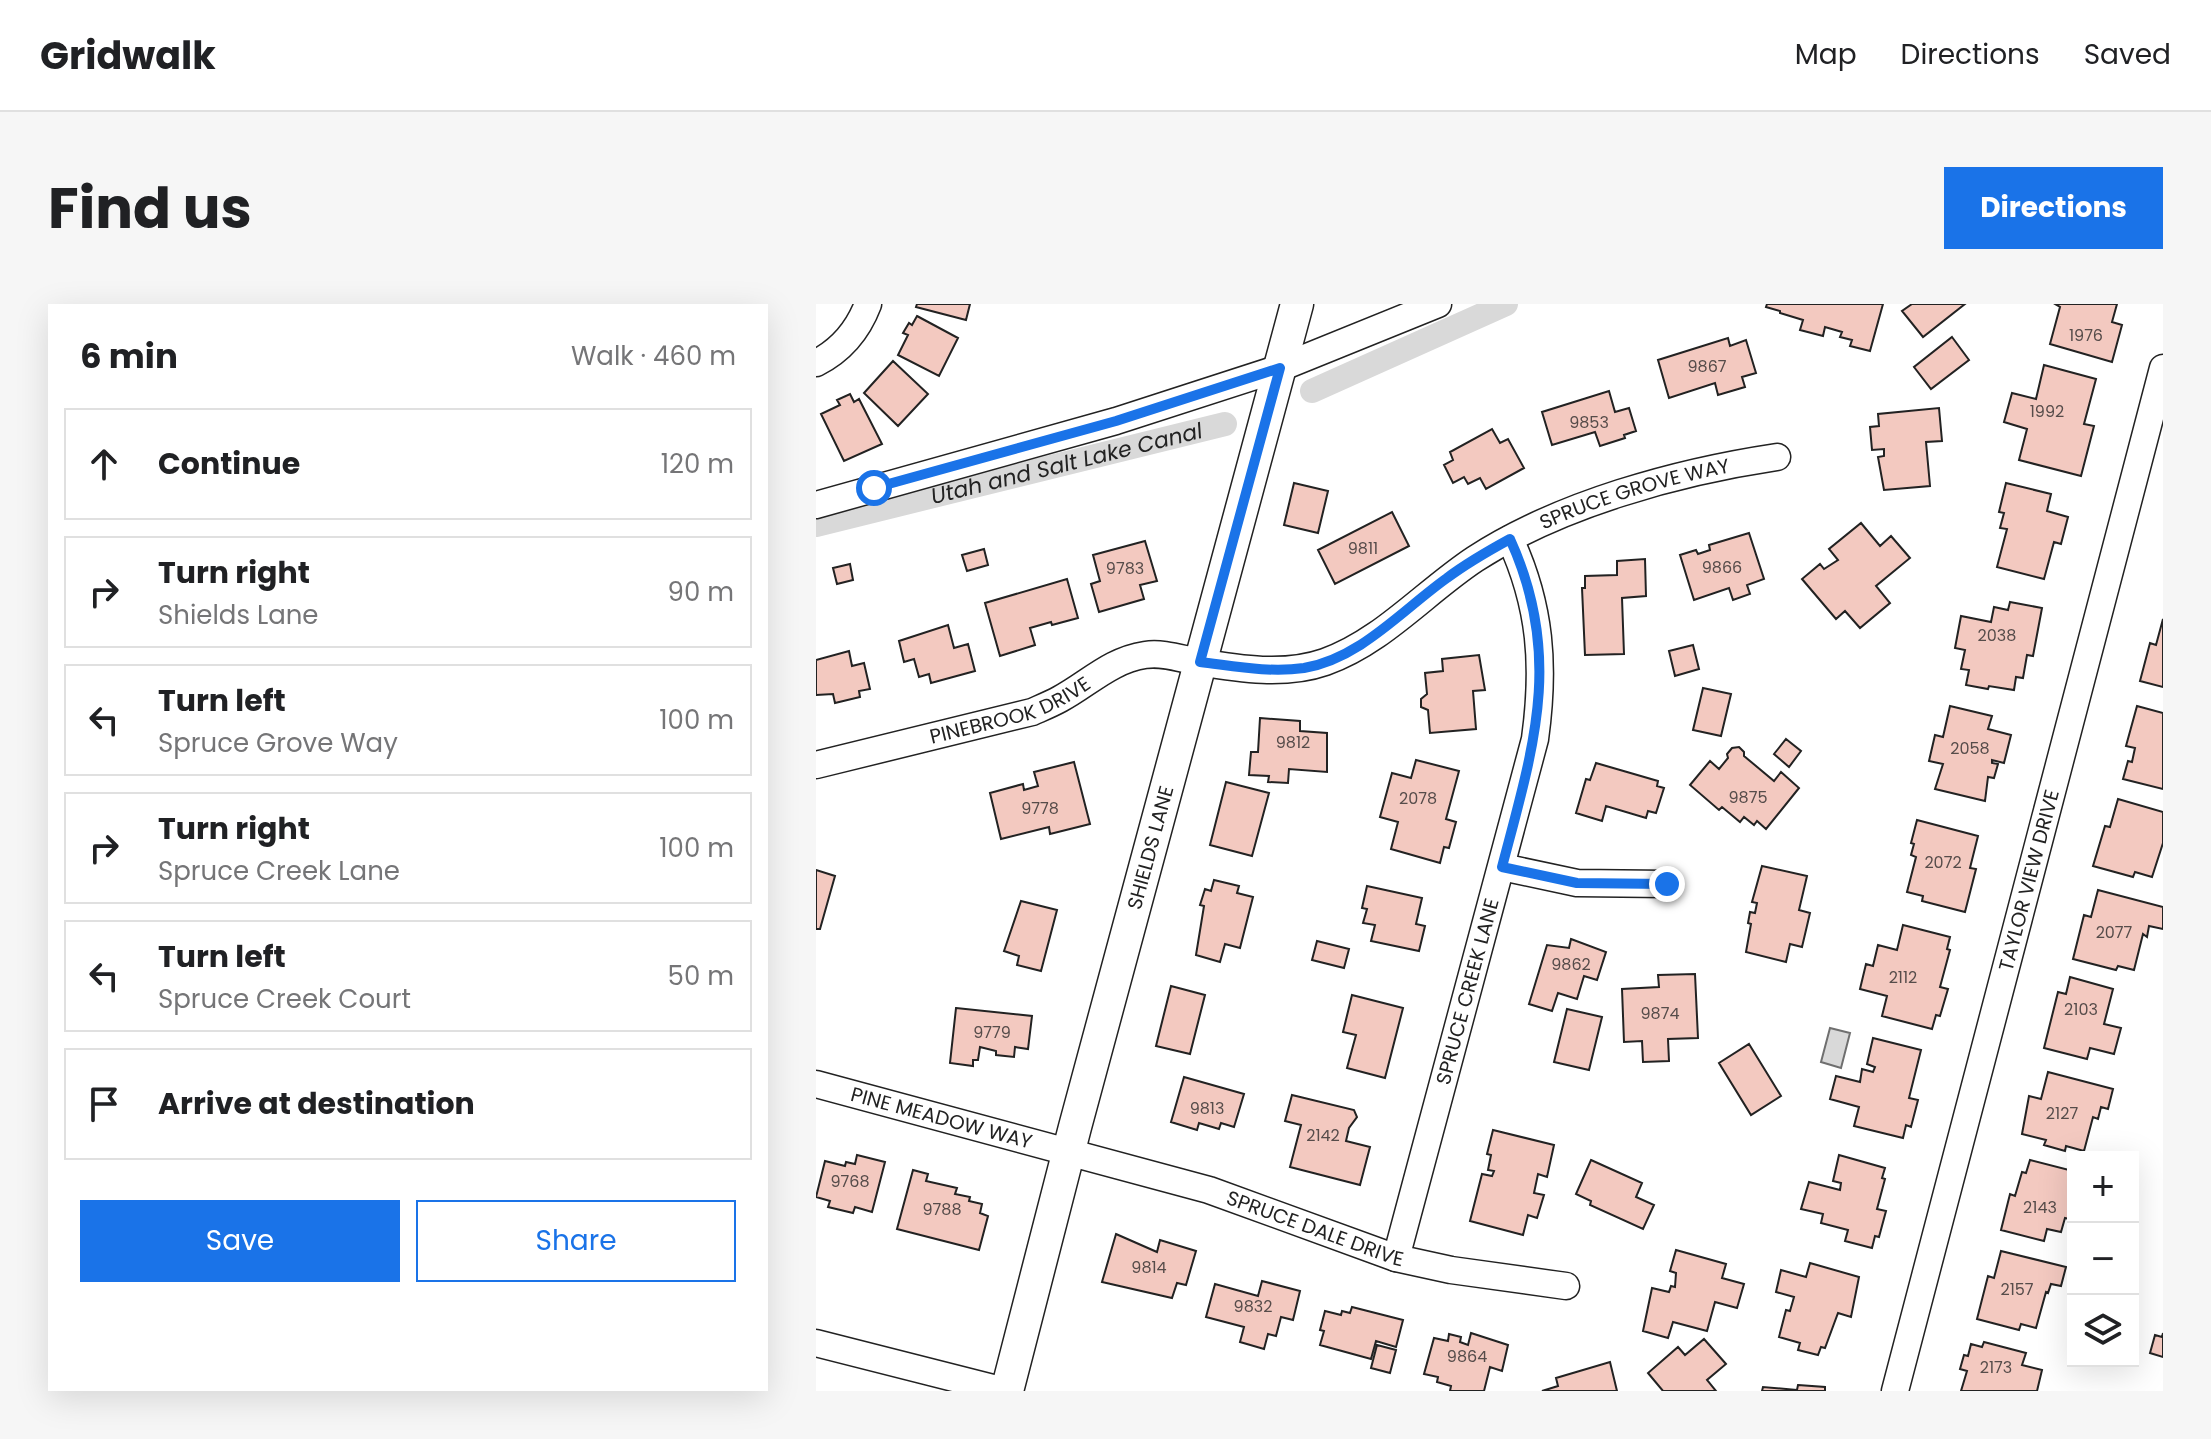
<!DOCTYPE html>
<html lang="en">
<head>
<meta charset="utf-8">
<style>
  :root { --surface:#fff; --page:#f6f6f6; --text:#202124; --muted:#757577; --line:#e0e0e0; --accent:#1a73e8 }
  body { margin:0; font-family:Poppins,sans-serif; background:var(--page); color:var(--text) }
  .controls { position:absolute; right:24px; bottom:24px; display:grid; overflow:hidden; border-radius:0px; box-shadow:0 8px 32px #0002 }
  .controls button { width:72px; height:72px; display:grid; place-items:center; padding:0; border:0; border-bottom:2px solid var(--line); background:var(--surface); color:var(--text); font:40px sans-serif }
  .stop { position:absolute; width:24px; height:24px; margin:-18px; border:6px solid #1a73e8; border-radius:50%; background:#fff }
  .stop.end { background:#1a73e8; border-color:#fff; box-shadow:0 2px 8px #0008 }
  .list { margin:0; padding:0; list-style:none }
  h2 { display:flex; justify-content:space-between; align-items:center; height:104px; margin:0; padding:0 32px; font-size:34px }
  h2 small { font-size:26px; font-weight:400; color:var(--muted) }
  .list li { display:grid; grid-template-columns:52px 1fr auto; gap:24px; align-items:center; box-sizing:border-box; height:112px; margin:0 16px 16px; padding:0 16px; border:2px solid var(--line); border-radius:0px }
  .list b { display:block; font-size:30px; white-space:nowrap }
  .list p { margin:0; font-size:26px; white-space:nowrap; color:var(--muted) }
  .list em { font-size:26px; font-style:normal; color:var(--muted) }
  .actions { display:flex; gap:16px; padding:24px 32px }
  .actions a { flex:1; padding:18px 0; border:2px solid var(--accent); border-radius:0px; text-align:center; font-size:28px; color:var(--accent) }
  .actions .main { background:var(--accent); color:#fff }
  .icon { flex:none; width:44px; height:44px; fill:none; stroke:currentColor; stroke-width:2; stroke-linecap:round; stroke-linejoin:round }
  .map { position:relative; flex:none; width:1347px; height:1087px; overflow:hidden; border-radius:0px }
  header { display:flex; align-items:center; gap:48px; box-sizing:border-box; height:112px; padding:0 40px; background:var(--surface); border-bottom:2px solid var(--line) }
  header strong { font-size:38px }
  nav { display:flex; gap:44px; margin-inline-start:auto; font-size:28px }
  .intro { display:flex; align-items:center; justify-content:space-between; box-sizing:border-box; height:192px; padding:0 48px }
  h1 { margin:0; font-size:56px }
  .button { padding:20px 36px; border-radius:0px; background:var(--accent); color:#fff; font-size:28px; font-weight:700 }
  main { display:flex; gap:48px; padding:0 48px }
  aside { flex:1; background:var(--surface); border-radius:0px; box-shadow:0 8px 32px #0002 }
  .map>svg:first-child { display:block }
  .water { fill:#d9d9d9; stroke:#6f6f6f; stroke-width:2 }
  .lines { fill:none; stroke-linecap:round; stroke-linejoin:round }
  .canal { stroke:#d9d9d9; stroke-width:24 }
  .building { fill:#f3c9c0; stroke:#222; stroke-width:2 }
  .minor-casing { stroke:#222; stroke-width:29 }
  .major-casing { stroke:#222; stroke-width:35 }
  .minor { stroke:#fff; stroke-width:26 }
  .major { stroke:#fff; stroke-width:32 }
  .route { stroke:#1a73e8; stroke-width:10 }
  .labels { text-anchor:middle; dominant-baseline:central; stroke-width:6; stroke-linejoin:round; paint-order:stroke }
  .number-label { font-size:16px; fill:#564c4a }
  .street-label { font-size:20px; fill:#222; stroke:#fff }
  .water-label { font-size:22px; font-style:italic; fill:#222; stroke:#fff }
</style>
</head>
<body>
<header>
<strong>Gridwalk</strong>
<nav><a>Map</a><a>Directions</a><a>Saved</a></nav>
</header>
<div class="intro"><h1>Find us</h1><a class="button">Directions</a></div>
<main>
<aside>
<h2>6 min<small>Walk · 460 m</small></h2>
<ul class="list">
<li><svg class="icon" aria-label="ahead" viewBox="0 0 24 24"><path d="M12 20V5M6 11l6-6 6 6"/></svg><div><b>Continue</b></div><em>120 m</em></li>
<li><svg class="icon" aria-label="right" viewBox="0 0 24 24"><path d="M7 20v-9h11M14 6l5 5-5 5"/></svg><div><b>Turn right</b><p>Shields Lane</p></div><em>90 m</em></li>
<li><svg class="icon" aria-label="left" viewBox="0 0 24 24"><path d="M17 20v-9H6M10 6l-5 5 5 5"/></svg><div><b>Turn left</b><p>Spruce Grove Way</p></div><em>100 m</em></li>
<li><svg class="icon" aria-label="right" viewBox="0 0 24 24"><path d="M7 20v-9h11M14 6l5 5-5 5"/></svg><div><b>Turn right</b><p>Spruce Creek Lane</p></div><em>100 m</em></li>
<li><svg class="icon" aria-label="left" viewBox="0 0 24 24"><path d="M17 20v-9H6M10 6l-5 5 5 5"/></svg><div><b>Turn left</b><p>Spruce Creek Court</p></div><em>50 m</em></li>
<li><svg class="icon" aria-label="arrive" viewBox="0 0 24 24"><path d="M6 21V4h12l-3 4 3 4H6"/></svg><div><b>Arrive at destination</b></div></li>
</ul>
<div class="actions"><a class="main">Save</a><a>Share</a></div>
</aside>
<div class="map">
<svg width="1347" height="1087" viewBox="0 0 1347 1087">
  <rect width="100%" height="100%" fill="#fff"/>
  <path class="water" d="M1014,724l20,5 -9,35 -20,-6z"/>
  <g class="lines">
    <g class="canal">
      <path d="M496,87l194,-87"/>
      <path id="s1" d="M0,221l409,-101"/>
    </g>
  </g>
  <path class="building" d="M101,0h53l-4,16 -50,-13z
    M951,0h116l-13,47 -20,-5 2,-6 -12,-3 2,-5 -17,-5 -2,9 -23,-6 3,-10 -23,-7v-2l-14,-4z
    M1096,0h53l-42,33 -21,-26z
    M1239,0h62l-5,18 10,3 -10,37 -62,-18 10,-37z
    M101,12l41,22 -19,38 -41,-21 10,-20 -5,-2 6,-10 3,2z
    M1136,33l17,23 -38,29 -17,-22z
    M912,34l2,8 16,-6 10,33 -14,4 3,10 -27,8 -3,-12 -46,15 -11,-38z
    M77,57l35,33 -30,32 -34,-33z
    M1228,61l52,14 -12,45 10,2 -13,50 -62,-16 8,-31 -23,-7 8,-29 24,6z
    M793,87l6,21 14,-4 7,23 -12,4 1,3 -25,8 -5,-14 -43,13 -10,-33z
    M34,90l4,8 5,-3 23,45 -38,17 -23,-47 19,-9 -3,-5z
    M1123,104l3,33 -16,1 4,44 -46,4 -6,-33 6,-1v-7l-12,1 -2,-23 9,-1 -1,-12z
    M676,125l8,14 8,-4 16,29 -38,21 -6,-11 -12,6 -4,-7 -11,6 -9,-18 9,-5 -3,-8z
    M478,179l34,8 -10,42 -34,-8z
    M1190,179l45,11 -4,17 21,6 -7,27 -7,-2 -10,37 -47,-12 10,-38 -7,-1 4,-15 -5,-1z
    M576,208l17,34 -74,38 -17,-34z
    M1045,219l19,23 11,-10 19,22 -34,28 14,17 -30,25 -15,-17 -9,8 -34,-40 18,-15 4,5 14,-9 -9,-11z
    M933,229l15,46 -17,6 3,9 -17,6 -4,-12 -35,12 -14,-45 16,-5 2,4 12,-4 -1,-5z
    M329,237l12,40 -17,4 4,14 -45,13 -8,-28 9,-3 -7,-26z
    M168,245l4,16 -21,6 -5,-16z
    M829,255l1,37 -24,2 2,56 -39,1 -3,-67h3v-12l32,-1v-14z
    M34,260l3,16 -16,4 -4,-16z
    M251,275l11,39 -26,7 -1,-3 -21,6 5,17 -35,11 -15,-53z
    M1194,298l32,6 -9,48 -6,-1 -4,23 -7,-1 -2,13 -25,-4 -1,3 -22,-4 3,-15 -8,-1 4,-19 -10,-2 6,-32 30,6 3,-15 14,3z
    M1347,315v68l-23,-6 10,-38 6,2z
    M132,321l6,23 14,-4 7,27 -44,12 -2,-9 -10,3 -5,-18 -10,3 -5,-21z
    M877,341l6,24 -24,7 -6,-25z
    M33,347l3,15 12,-3 6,26 -11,2 1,6 -25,6 -2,-9 -17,1v-35z
    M663,351l6,35 -12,1 3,38 -46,4 -2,-23 -7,-3v-8l6,-5 -2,-21 18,-2 -1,-12z
    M887,384l28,6 -10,42 -28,-6z
    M1134,402l42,10 -4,13 23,6 -7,28 -12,-3v3l6,1 -4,14 -6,-1 -3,24 -50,-12 8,-25 -14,-3 6,-26 8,2z
    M1321,402l26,7v76l-40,-10 5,-18 4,1 3,-14 -9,-2z
    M444,414l40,3v10l27,2v39l-38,-3 -1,14 -20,-1 1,-6 -20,-1 2,-23h7z
    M970,435l15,12 -12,16 -15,-13z
    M923,443l5,5v4l30,25 7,-9 18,16 -33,41 -9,-8 -3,4 -10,-8 -4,5 -18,-15 -3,3 -29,-25 20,-24 9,8 9,-11 -1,-4 5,-6z
    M600,456l43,11 -13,48 10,3 -7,26 -5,-1 -4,16 -49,-14 7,-27 -18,-5 12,-44 19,5z
    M258,458l16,62 -40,10 -1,-7 -48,12 -11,-46 33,-9 1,6 14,-4 -4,-14z
    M780,459l62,18 -1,5 7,2 -8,25 -8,-2 -2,7 -40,-12 -4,15 -26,-8 10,-34 4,1z
    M410,478l43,11 -17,63 -42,-11z
    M1302,495l45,13v31l-11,34 -17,-5 -2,5 -40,-11 12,-40 5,1z
    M1101,516l61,16 -8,32 6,1 -11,43 -43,-11 1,-5 -16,-4 9,-35 -5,-2 3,-11 -3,-1z
    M946,562l45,10 -8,34 11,3 -8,34 -12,-3 -4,18 -40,-10 5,-28 -3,-1 2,-11 5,1 2,-10 -5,-1z
    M0,566l19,6 -15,53h-4z
    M398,576l25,6 -2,7 16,4 -13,51 -15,-4 -5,18 -24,-7 8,-49 -4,-1 5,-16 6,2z
    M551,582l55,12 -6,26 9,2 -6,25 -48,-10 4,-16 -12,-2 4,-14 -5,-1z
    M1282,586l65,17v22l-14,-3 -2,11 -4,-3 -9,36 -16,-4 -2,4 -43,-11 11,-44 7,2z
    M205,597l36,9 -16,61 -24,-6 2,-9 -15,-5z
    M1087,621l47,12 -3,12 3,1 -10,37 8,2 -8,27 -4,-1 -4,14 -50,-13 5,-20 -27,-7 6,-25 7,2 5,-21 19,5z
    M755,635l35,13 -9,28 -13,-4 -7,23 -19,-6 -6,18 -23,-7 18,-59 22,3z
    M501,637l32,8 -5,19 -32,-8z
    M879,670l3,64 -30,1 1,22 -26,1 -1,-21 -18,1 -2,-53 37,-2 -1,-12z
    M1254,673l43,12 -9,35 17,4 -7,26 -24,-6 -3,11 -43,-11 14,-56 8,2z
    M355,682l34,9 -15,59 -34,-8z
    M536,691l51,13 -18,70 -38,-10 9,-33 -13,-3z
    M140,704l76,8 -4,33 -13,-2 -1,10 -18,-2v-4l-16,-4 -2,13h-5v6l-23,-3z
    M751,705l35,8 -13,53 -35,-8z
    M1057,734l48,12 -12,48 9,2 -7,27 -5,-2 -3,13 -49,-12 5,-19 -29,-8 6,-23 24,6 2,-13 11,3 2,-5 -8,-3z
    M933,740l32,52 -30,19 -32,-52z
    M1232,768l65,17 -5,20 -7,-2 -3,12 -5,-2 -9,34 -18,-5 -1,5 -21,-6 2,-5 -24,-6 7,-38 12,3z
    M368,773l60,17 -10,33 -13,-4 -2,6 -20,-6 -2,7 -26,-8z
    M476,791l62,15 3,7 -8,11 -3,13 24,6 -10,38 -70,-18 11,-42 -16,-4z
    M677,826l61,15 -7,32 -9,-3 -4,19 10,2 -7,23 -9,-3 -5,20 -53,-14 12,-47 10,2 2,-5 -6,-1 3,-15 -4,-1z
    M41,851l28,7 -13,50 -17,-5 -2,6 -25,-6 2,-6 -14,-4 9,-36 20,5 1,-4 9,2z
    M1023,851l46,13 -3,10 3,1 -8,30 9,2 -7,26 -4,-1 -3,12 -27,-7 3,-11 -27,-7 2,-9 -22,-5 8,-27 31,8 1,-7 -8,-2z
    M775,856l51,23 -6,14 18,8 -11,24 -53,-24 1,-4 -15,-7z
    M1214,856l43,11v49l-8,-2 -4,14 -14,-3 -3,12 -43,-11 9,-36 5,2 7,-24 4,1z
    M97,866l15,4 -2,7 31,7 -2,6 15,3 -1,4 13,3 -2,9 8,3 -9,34 -82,-21z
    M300,930l41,18 3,-12 36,11 -10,34 -9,-2 -5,15 -70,-16z
    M860,946l50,14 -4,14 22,6 -7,24 -22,-6 -8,29 -34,-9 -5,16 -25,-7 9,-43 17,4 2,-6 4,1 1,-14 -6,-2z
    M1185,947l65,16 -5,19 -10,-2 -3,9 -2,-1 -10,36 -15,-4 -2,6 -42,-11 11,-43 6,2z
    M994,959l49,14 -8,40 -13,-4 -13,35 -4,-1 -3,8 -20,-5 2,-7 -21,-6 7,-27 4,1 4,-14 -18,-5 5,-22 25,7z
    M446,977l38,10 -7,29 -12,-3 -5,19 -8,-2 -4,15 -24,-7 4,-15 -38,-10 9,-33 43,12z
    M536,1003l51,13 -7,27 -20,-6 -5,18 -51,-14 4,-14 -4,-1 5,-19 16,4 1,-4 8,2z
    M655,1029l37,12 -6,26 -12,-4 -6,24h-34l1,-5 -14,-4 1,-5 -14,-3 10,-36 14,3 1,-7 12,3 -1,5 8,3z
    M1347,1029v24l-13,-4 5,-18 7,2z
    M888,1035l22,25 -19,16 9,11h-53l-15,-18 30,-26 7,8z
    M1168,1038l42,11 -4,12 20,5 -5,21h-76l6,-20 -7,-2 4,-14 4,1 3,-12 11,3z
    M561,1041l19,5 -6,23 -19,-5z
    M794,1058l7,29h-75l16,-5 -2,-8z
    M982,1081l27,2v4h-63l1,-4 34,3z"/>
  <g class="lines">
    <g class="minor-casing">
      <g id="minor">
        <path d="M0,59c24,-12 42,-33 52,-59"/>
        <path d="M0,201l300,-84 164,-53 158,-64"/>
        <path id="s2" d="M0,461l216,-53c9,-4 19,-8 28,-13 28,-15 51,-39 85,-44 18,-3 37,4 54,7 41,7 86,14 126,0 57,-20 100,-70 150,-103 85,-55 202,-87 302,-102"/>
        <path d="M686,563l75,16 90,1"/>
        <path id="s3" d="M0,780l393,106 187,68 55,12 115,16"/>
        <path id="s4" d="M580,954l139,-519c10,-73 6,-133 -25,-200"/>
        <path d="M0,1039l189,48"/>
        <path id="s5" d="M1079,1087l268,-1023"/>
      </g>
    </g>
    <g class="major-casing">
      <g id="major">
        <path id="s6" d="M191,1087l68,-264 222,-823"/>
      </g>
    </g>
    <use href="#minor" class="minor"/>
    <use href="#major" class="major"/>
  </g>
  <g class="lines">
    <path class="route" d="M58,184l242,-67 164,-53 -80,294c34,4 69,11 104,6 57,-10 98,-58 143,-90 20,-15 41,-27 63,-39 54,118 23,210 -8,328l75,16 90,1"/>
  </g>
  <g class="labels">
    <g class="number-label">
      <text x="1270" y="31">1976</text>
      <text x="891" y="62">9867</text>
      <text x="1231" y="107">1992</text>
      <text x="773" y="118">9853</text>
      <text x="547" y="244">9811</text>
      <text x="906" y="263">9866</text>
      <text x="309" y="264">9783</text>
      <text x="1181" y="331">2038</text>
      <text x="477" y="438">9812</text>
      <text x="1154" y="444">2058</text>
      <text x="932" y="493">9875</text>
      <text x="602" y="494">2078</text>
      <text x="224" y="504">9778</text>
      <text x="1127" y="558">2072</text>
      <text x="1298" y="628">2077</text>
      <text x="755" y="660">9862</text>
      <text x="1087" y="673">2112</text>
      <text x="1265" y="705">2103</text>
      <text x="844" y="709">9874</text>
      <text x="176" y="728">9779</text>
      <text x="391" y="804">9813</text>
      <text x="1246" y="809">2127</text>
      <text x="507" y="831">2142</text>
      <text x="34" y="877">9768</text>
      <text x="1224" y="903">2143</text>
      <text x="126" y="905">9788</text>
      <text x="333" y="963">9814</text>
      <text x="1201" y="985">2157</text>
      <text x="437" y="1002">9832</text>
      <text x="651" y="1052">9864</text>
      <text x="1180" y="1063">2173</text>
    </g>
    <g class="street-label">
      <text stroke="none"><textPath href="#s2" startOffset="888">SPRUCE GROVE WAY</textPath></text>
      <text stroke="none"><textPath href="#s2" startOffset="202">PINEBROOK DRIVE</textPath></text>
      <text stroke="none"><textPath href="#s6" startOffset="562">SHIELDS LANE</textPath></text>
      <text stroke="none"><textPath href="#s5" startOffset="528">TAYLOR VIEW DRIVE</textPath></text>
      <text stroke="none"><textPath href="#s4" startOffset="276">SPRUCE CREEK LANE</textPath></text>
      <text stroke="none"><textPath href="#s3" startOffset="130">PINE MEADOW WAY</textPath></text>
      <text stroke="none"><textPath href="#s3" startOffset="520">SPRUCE DALE DRIVE</textPath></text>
    </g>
    <g class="water-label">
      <text stroke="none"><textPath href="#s1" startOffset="258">Utah and Salt Lake Canal</textPath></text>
    </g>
  </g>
</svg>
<div class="controls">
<button>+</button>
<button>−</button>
<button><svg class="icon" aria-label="layers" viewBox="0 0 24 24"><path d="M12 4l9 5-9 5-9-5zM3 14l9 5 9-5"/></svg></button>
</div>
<div class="stop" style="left:58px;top:184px"></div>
<div class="stop end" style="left:851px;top:580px"></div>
</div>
</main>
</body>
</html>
